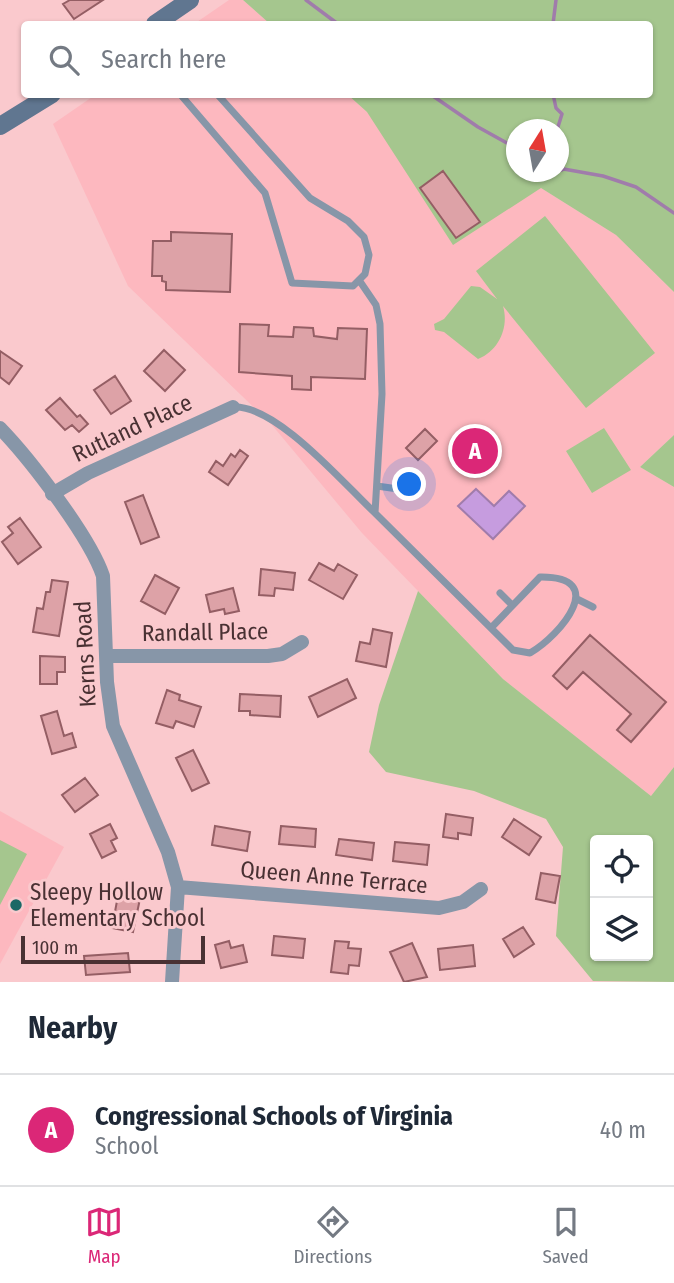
<!DOCTYPE html>
<html lang="en">
<head>
<meta charset="utf-8">
<style>
  :root { --surface:#fff; --page:#f2f2f3; --text:#1f2937; --muted:#747a83; --line:#e0e1e3; --accent:#db2777 }
  body { margin:0; font-family:"Fira Sans Condensed",sans-serif; background:var(--page); color:var(--text) }
  .controls { position:absolute; right:21px; bottom:21px; display:grid; overflow:hidden; border-radius:7px; box-shadow:0 2px 5px #0004 }
  .controls button { width:63px; height:63px; display:grid; place-items:center; padding:0; border:0; border-bottom:2px solid var(--line); background:var(--surface); color:var(--text); font:35px sans-serif }
  .compass { position:absolute; left:506px; top:119px; width:63px; height:63px; border-radius:50%; background:var(--surface); box-shadow:0 2px 5px #0004; rotate:11deg }
  .scale { position:absolute; left:21px; bottom:18px; width:184px; box-sizing:border-box; padding-left:7px; border:4px solid #493133; border-top:0; font-size:19px; line-height:24px; white-space:nowrap; color:#493133; -webkit-text-stroke:5px #fac9cd; paint-order:stroke }
  .you { position:absolute; left:410px; top:485px; width:24px; height:24px; margin:-18px; border:5px solid #fff; border-radius:50%; background:#1a73e8; box-shadow:0 0 0 10px #1a73e833 }
  .badge { display:grid; place-items:center; width:46px; height:46px; border-radius:50%; background:var(--accent); color:#fff; font-size:23px; font-weight:700 }
  .pin { position:absolute; translate:-50% -50%; border:4px solid #fff; box-shadow:0 2px 7px #0006 }
  .list { margin:0; padding:0; list-style:none }
  h2 { display:flex; justify-content:space-between; align-items:center; height:91px; margin:0; padding:0 28px; font-size:30px }
  h2 small { font-size:23px; font-weight:400; color:var(--muted) }
  .list li { display:grid; grid-template-columns:46px 1fr auto; gap:21px; align-items:center; box-sizing:border-box; height:112px; padding:0 28px; border-top:2px solid var(--line) }
  .list b { display:block; font-size:26px; white-space:nowrap }
  .list p { margin:0; font-size:23px; white-space:nowrap; color:var(--muted) }
  .list em { font-size:23px; font-style:normal; color:var(--muted) }
  .icon { flex:none; width:38px; height:38px; fill:none; stroke:currentColor; stroke-width:2; stroke-linecap:round; stroke-linejoin:round }
  .map { position:relative; flex:none; width:674px; height:982px; overflow:hidden }
  .search { position:absolute; background:var(--surface); box-shadow:0 2px 5px #0004; left:21px; right:21px; top:21px; height:77px; display:flex; align-items:center; gap:18px; box-sizing:border-box; padding:0 24px; border-radius:7px; color:var(--muted); font-size:26px }
  .sheet { height:203px; background:var(--surface) }
  nav { display:flex; justify-content:space-around; align-items:center; box-sizing:border-box; height:98px; border-top:2px solid var(--line); background:var(--surface); font-size:19px; color:var(--muted) }
  nav a { display:grid; justify-items:center; gap:4px }
  nav .on { color:var(--accent) }
  .map>svg:first-child { display:block }
  .built { fill:#fdb8bf }
  .green { fill:#a5c68e; fill-rule:evenodd }
  .water { fill:#c69cdf; stroke:#a07cab; stroke-width:2 }
  .lines { fill:none; stroke-linecap:round; stroke-linejoin:round }
  .stream { stroke:#a07cab; stroke-width:3.5 }
  .building { fill:#dda2a7; stroke:#945e64; stroke-width:2 }
  .service { stroke:#8796a8; stroke-width:7 }
  .minor { stroke:#8796a8; stroke-width:14 }
  .secondary { stroke:#607690; stroke-width:18 }
  .poi-dot { fill:#1b6866; stroke:#fac9cd; stroke-width:2.5 }
  .labels { text-anchor:middle; dominant-baseline:central; stroke-width:6; stroke-linejoin:round; paint-order:stroke }
  .street-label { font-size:23px; fill:#493133; stroke:#fac9cd }
  .poi-label { font-size:23px; fill:#493133; stroke:#fac9cd; text-anchor:start }
</style>
</head>
<body>
<div class="map">
<svg width="674" height="982" viewBox="0 0 674 982">
  <rect width="100%" height="100%" fill="#fac9cd"/>
  <path class="built" d="M229,0h14l27,24h-76z
    M95,95h253l19,17 174,76 75,47 58,57v143l-34,32 34,20v280l-23,29 -148,-117 -141,-146 -90,-108 -144,-139 -75,-162z
    M0,811l64,36 -64,117z"/>
  <path class="green" d="M243,0h431v292l-58,-57 -75,-47 -88,57 -86,-133 -19,-17 302,-1v-70h-380zM516,130h42v42h-42z
    M545,216l110,137 -69,55 -83,-102c6,20 -3,44 -25,53l-34,-27 -9,-2 -1,-6 10,-5 27,-33 9,1 17,12 -21,-28z
    M604,428l27,42 -39,23 -26,-42z
    M674,435v52l-34,-20z
    M418,591l85,88 148,117 23,-29v215l-81,-1 -37,-45 7,-89 -17,-28 -72,-28 -88,-19 -17,-20 10,-47zM595,840h53v116h-53z
    M0,840l27,14 -27,51z"/>
  <path class="water" d="M476,489l18,17 15,-15 16,15 -32,33 -35,-33z"/>
  <g class="lines">
    <path class="stream" d="M306,0l32,24
      M553,24l3,-24
      M430,94l48,33 38,21
      M553,94l3,14 6,6 -5,16
      M558,160l4,10
      M558,168l45,8 33,11 38,26"/>
  </g>
  <path class="building" d="M70,0h33l-29,19 -11,-15z
    M443,171l37,51 -24,16 -36,-50z
    M171,232l61,2 -2,58 -64,-2v-8l-4,-1v-5h-10l1,-35h18z
    M240,324l29,1 -1,11 25,1 1,-10 19,1 1,8 23,3 1,-11 29,1 -2,50 -54,-2v13l-19,-1v-13l-53,-4z
    M164,350l21,20 -20,21 -21,-20z
    M0,351l22,15 -13,18 -9,-7z
    M115,376l16,25 -20,13 -17,-24z
    M60,398l17,19 3,-2 8,9 -9,8 -7,-7 -7,5 -19,-20z
    M425,429l12,12 -19,19 -12,-12z
    M240,450l8,6 -20,29 -19,-13 7,-11 7,5 8,-12 4,3z
    M143,495l16,42 -18,7 -16,-42z
    M20,518l21,29 -23,17 -16,-22 11,-9 -5,-6z
    M319,563l15,8 4,-7 19,11 -14,24 -34,-19z
    M261,569l34,4 -2,17 -18,-2 -1,8 -15,-1z
    M155,575l24,13 -14,26 -24,-13z
    M52,580l16,2 -9,54 -26,-4 4,-24 6,1 3,-17h4z
    M233,588l6,23 -14,3 -1,-5 -14,3 -4,-17z
    M373,629l19,4 -6,34 -30,-6 4,-19 10,2z
    M590,635l76,67 -35,40 -14,-12 14,-16 -48,-42 -16,17 -14,-13z
    M40,656l25,1v15h-8v12h-17z
    M347,679l9,19 -38,19 -9,-20z
    M167,690l13,5 -1,5 22,7 -7,20 -18,-6 -3,7 -17,-5z
    M240,694l41,2 -1,21 -30,-2v-4h-11z
    M57,711l7,25 8,-3 4,14 -24,7 -11,-38z
    M193,750l16,33 -17,8 -16,-33z
    M85,778l13,17 -23,17 -13,-17z
    M446,814l27,4 -2,17 -13,-2v6l-15,-2z
    M514,819l27,18 -12,18 -27,-18z
    M110,824l7,14 -6,3 5,10 -14,7 -12,-24z
    M215,826l35,6 -3,19 -35,-6z
    M281,826l35,3 -1,18 -36,-3z
    M339,839l35,4 -2,17 -36,-5z
    M395,842l34,3 -2,20 -34,-4z
    M541,873l19,3 -5,27 -19,-4z
    M119,890l22,4 -8,38 -21,-4z
    M523,927l11,17 -20,13 -11,-18z
    M274,936l31,3 -2,19 -31,-3z
    M229,941l2,7 12,-3 4,17 -26,6 -6,-23z
    M335,941l14,1 -1,6 13,1 -2,17 -10,-1 -1,9 -17,-2z
    M412,943l15,34 -23,5 -14,-30z
    M473,945l2,21 -35,4 -2,-21z
    M128,953l2,19 -44,3 -2,-19z"/>
  <g class="lines">
    <path class="service" d="M180,94l85,99 27,90 61,3 12,-12 4,-19 -5,-18 -16,-16 -38,-23 -93,-104
      M359,280l17,25 4,19 2,70 -7,119 138,137 17,3c31,-18 80,-77 10,-76l-49,51
      M233,407c43,-3 111,77 142,106
      M377,486l21,3
      M500,593l12,12
      M577,599l16,8"/>
    <path class="minor" d="M0,428c30,31 90,109 103,148l4,106 6,44 55,126 10,35 -6,95
      M52,494l36,-21 145,-66
      M106,656h162l14,-2 20,-12
      M178,887l261,21 24,-6 18,-13"/>
    <path class="secondary" d="M155,24l35,-24
      M0,126l52,-32"/>
  </g>
  <circle class="poi-dot" cx="16" cy="905" r="7"/>
  <g class="labels">
    <g class="street-label">
      <text transform="translate(132 428) rotate(-25)">Rutland Place</text>
      <text transform="translate(205 632) rotate(-1)">Randall Place</text>
      <text transform="translate(85 654) rotate(-93)">Kerns Road</text>
      <text transform="translate(334 877) rotate(5)">Queen Anne Terrace</text>
    </g>
    <g class="poi-label">
      <text x="30" y="892">Sleepy Hollow<tspan x="30" dy="26">Elementary School</tspan></text>
    </g>
  </g>
</svg>
<div class="controls">
<button><svg class="icon" aria-label="locate" viewBox="0 0 24 24"><circle cx="12" cy="12" r="6"/><path d="M12 2v4M12 18v4M2 12h4M18 12h4"/></svg></button>
<button><svg class="icon" aria-label="layers" viewBox="0 0 24 24"><path d="M12 4l9 5-9 5-9-5zM3 14l9 5 9-5"/></svg></button>
</div>
<svg class="compass" viewBox="-18 -18 36 36"><path d="M0-13l5 13h-10z" fill="#e53935"/><path d="M0 13l5-13h-10z" fill="#747a83"/></svg>
<div class="scale">100 m</div>
<div class="you"></div>
<div class="pin badge" style="left:475px;top:451px">A</div>
<div class="search"><svg class="icon" aria-label="search" viewBox="0 0 24 24"><circle cx="10" cy="10" r="6"/><path d="M15 15l6 6"/></svg>Search here</div>
</div>
<section class="sheet">
<h2>Nearby<small></small></h2>
<ul class="list">
<li><span class="badge">A</span><div><b>Congressional Schools of Virginia</b><p>School</p></div><em>40 m</em></li>
</ul>
</section>
<nav>
<a class="on"><svg class="icon" aria-label="map" viewBox="0 0 24 24"><path d="M3 6l6-2 6 2 6-2v14l-6 2-6-2-6 2zM9 4v14M15 6v14"/></svg>Map</a>
<a><svg class="icon" aria-label="directions" viewBox="0 0 24 24"><path d="M12 3l9 9-9 9-9-9zM9 14v-3h6M13 9l2 2-2 2"/></svg>Directions</a>
<a><svg class="icon" aria-label="saved" viewBox="0 0 24 24"><path d="M7 4h10v16l-5-4-5 4z"/></svg>Saved</a>
</nav>
</body>
</html>
